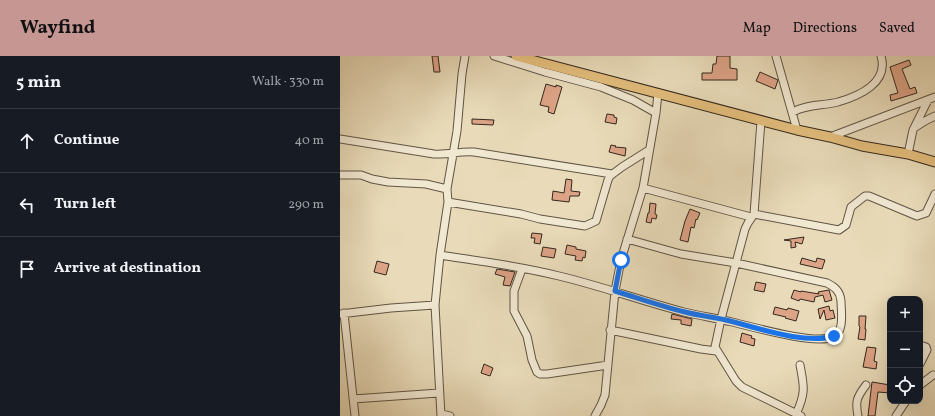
<!DOCTYPE html>
<html lang="en">
<head>
<meta charset="utf-8">
<style>
  :root { --surface:#171b24; --page:#20242c; --text:#f1f3f6; --muted:#9ea1a6; --line:#363941; --accent:#c59692 }
  body { margin:0; font-family:Vollkorn,serif; background:var(--page); color:var(--text) }
  .controls { position:absolute; right:12px; bottom:12px; display:grid; overflow:hidden; border-radius:8px; box-shadow:0 4px 16px #0002 }
  .controls button { width:36px; height:36px; display:grid; place-items:center; padding:0; border:0; border-bottom:1px solid var(--line); background:var(--surface); color:var(--text); font:20px sans-serif }
  .stop { position:absolute; width:12px; height:12px; margin:-9px; border:3px solid #1a73e8; border-radius:50%; background:#fff }
  .stop.end { background:#1a73e8; border-color:#fff; box-shadow:0 1px 4px #0008 }
  .list { margin:0; padding:0; list-style:none }
  h2 { display:flex; justify-content:space-between; align-items:center; height:52px; margin:0; padding:0 16px; font-size:17px }
  h2 small { font-size:13px; font-weight:400; color:var(--muted) }
  .list li { display:grid; grid-template-columns:26px 1fr auto; gap:12px; align-items:center; box-sizing:border-box; height:64px; padding:0 16px; border-top:1px solid var(--line) }
  .list b { display:block; font-size:15px; white-space:nowrap }
  .list em { font-size:13px; font-style:normal; color:var(--muted) }
  .icon { flex:none; width:22px; height:22px; fill:none; stroke:currentColor; stroke-width:2; stroke-linecap:round; stroke-linejoin:round }
  .map { position:relative; flex:none; width:595px; height:360px; overflow:hidden }
  header { display:flex; align-items:center; gap:24px; box-sizing:border-box; height:56px; padding:0 20px; background:var(--accent); color:#111 }
  header strong { font-size:19px }
  nav { display:flex; gap:22px; margin-inline-start:auto; font-size:14px }
  main { display:flex }
  aside { flex:1; background:var(--surface) }
  .map>svg:first-child { display:block }
  .building { fill:#dda386; stroke:#33281d }
  .lines { fill:none; stroke-linecap:round; stroke-linejoin:round }
  .minor-casing { stroke:#605544; stroke-width:9 }
  .major-casing { stroke:#33281d; stroke-width:11 }
  .minor { stroke:#f1e8d2; stroke-width:7 }
  .major { stroke:#e4be7c; stroke-width:9 }
  .route { stroke:#1a73e8; stroke-width:5 }
</style>
</head>
<body>
<header>
<strong>Wayfind</strong>
<nav><a>Map</a><a>Directions</a><a>Saved</a></nav>
</header>
<main>
<aside>
<h2>5 min<small>Walk · 330 m</small></h2>
<ul class="list">
<li><svg class="icon" aria-label="ahead" viewBox="0 0 24 24"><path d="M12 20V5M6 11l6-6 6 6"/></svg><div><b>Continue</b></div><em>40 m</em></li>
<li><svg class="icon" aria-label="left" viewBox="0 0 24 24"><path d="M17 20v-9H6M10 6l-5 5 5 5"/></svg><div><b>Turn left</b></div><em>290 m</em></li>
<li><svg class="icon" aria-label="arrive" viewBox="0 0 24 24"><path d="M6 21V4h12l-3 4 3 4H6"/></svg><div><b>Arrive at destination</b></div></li>
</ul>
</aside>
<div class="map">
<svg width="595" height="360" viewBox="0 0 595 360">
  <rect width="100%" height="100%" fill="#e9dbb9"/>
  <filter id="stains"><feTurbulence type="fractalNoise" baseFrequency=".005" numOctaves="4"/><feColorMatrix values="0 0 0 0 .2 0 0 0 0 .09 0 0 0 0 .02 0 0 0 .5 -.17"/></filter>
  <radialGradient id="worn" r=".72"><stop offset=".6" stop-color="#630" stop-opacity="0"/><stop offset="1" stop-color="#630" stop-opacity=".3"/></radialGradient>
  <path class="building" d="M92,0h6l2,16h-6z
    M377,0h13v12l7,1v11h-35v-7h10l1,-9h3z
    M569,4l2,5 -9,4 8,20 5,-2 2,6 -26,8 -1,-6 8,-2 -8,-26z
    M420,16l18,8 -3,9 -19,-8z
    M206,28l10,3v-2l6,2 -8,27 -6,-2 1,-5 -9,-2z
    M267,58l7,1v2l3,1 -1,6 -11,-2z
    M132,63l22,1 -1,5 -21,-1z
    M271,89l5,1 -1,1 11,1 -1,8 -16,-4z
    M226,123l6,1 -1,11 9,1 -1,4h-9l-1,6 -17,-2 1,-9 11,2z
    M310,147l6,1 -1,10 2,1 -1,4 -4,-1 -1,5 -5,-1 2,-9h1z
    M350,153l10,4 -3,7 -1,-1 -2,9 -3,-1 -3,15 -8,-2 5,-19z
    M192,177l10,1 -2,10 -6,-1 1,-5h-4z
    M464,181l-2,7 -7,-2 1,5 -5,1v-7l-7,-1z
    M227,189l9,2v2l10,2 -1,7 -2,-1 -1,4 -7,-1 1,-4 -11,-2z
    M203,191l13,2 -2,9 -13,-2z
    M462,202l14,4 1,-4 8,2 -3,9 -22,-5z
    M37,205l12,3 -3,11 -12,-3z
    M157,213l18,3 -5,14 -7,-1 2,-8 -10,-3z
    M416,226l10,2 -2,8 -10,-2z
    M454,234l7,2v-1l18,3 -1,-2 11,-2 3,10 -7,2 -2,-7 -8,2 -1,5 -14,-3 -1,2 -8,-3z
    M489,250l1,5 3,-1 2,8 -9,2 -2,-10 -4,9 -2,-10z
    M435,251l12,3 1,-2 11,3 -3,10 -11,-3 1,-1 -13,-3z
    M332,258l20,5 -1,7 -10,-2v-4l-10,-1z
    M519,260h7l-1,13h1l-1,11 -7,-1 2,-12 -1,-1z
    M402,277l10,3 -1,2 4,1 -1,7 -14,-4z
    M527,291l9,1 -2,13 3,1 -1,7 -13,-2z
    M144,308l9,4 -3,8 -9,-3z
    M532,326l18,3v8l-12,-1 -3,24h-7z"/>
  <g class="lines">
    <g class="minor-casing">
      <path id="minor" d="M154,0l51,16 56,15 32,13 23,13
        M436,0l21,74
        M453,56c14,-8 29,-6 45,-10 21,-6 51,-19 43,-46
        M421,65l-7,93 -6,9 -3,6 -24,90 -6,28 21,34 6,6 59,29
        M574,72l11,-7 10,-5
        M490,81l105,-40
        M0,83l94,15c14,1 26,-3 40,-2l138,22
        M568,98l5,-24 15,-30
        M0,119h21l11,4 16,3 38,2 21,5
        M303,132l108,29
        M108,146l73,12 19,5 45,7 11,-5 12,-41 2,-4 12,-9 27,-17
        M414,158l85,16 7,-5 5,-18 14,-11h4l48,20 9,-3 9,-19
        M100,199c39,6 80,11 119,21 42,10 83,25 125,36 16,4 32,6 48,10 22,5 81,23 101,15 12,-5 8,-26 8,-36 -1,-10 -6,-14 -14,-18l-91,-20 -55,-9 -54,-15
        M182,213l-8,22v20l13,25 5,24 5,12 3,2h7l61,-9
        M4,257l11,103
        M0,258l51,-6 44,-3
        M270,274l91,19 15,2
        M580,289l6,2 1,3 -7,14
        M580,329l13,-10
        M13,343l86,-6
        M102,358l8,2
        M456,358c10,-21 8,-28 4,-49
        M101,360l-6,-111 5,-50 8,-53 -1,-13 10,-58 5,-57 3,-18
        M255,360l6,-11 4,-10 10,-104 6,-31 22,-72 13,-75 2,-20
        M518,360c-3,-15 -1,-19 8,-31
        M556,360l10,-15"/>
    </g>
    <g class="major-casing">
      <path id="major" d="M176,0l281,74 33,7 32,9 46,8 27,8"/>
    </g>
    <use href="#minor" class="minor"/>
    <use href="#major" class="major"/>
  </g>
  <g class="lines">
    <path class="route" d="M281,204l-6,31c23,7 46,15 70,21 15,4 30,5 45,9 28,7 76,24 104,15"/>
  </g>
  <rect width="100%" height="100%" filter="url(#stains)"/>
  <rect width="100%" height="100%" fill="url(#worn)"/>
</svg>
<div class="controls">
<button>+</button>
<button>−</button>
<button><svg class="icon" aria-label="locate" viewBox="0 0 24 24"><circle cx="12" cy="12" r="6"/><path d="M12 2v4M12 18v4M2 12h4M18 12h4"/></svg></button>
</div>
<div class="stop" style="left:281px;top:204px"></div>
<div class="stop end" style="left:494px;top:280px"></div>
</div>
</main>
</body>
</html>
